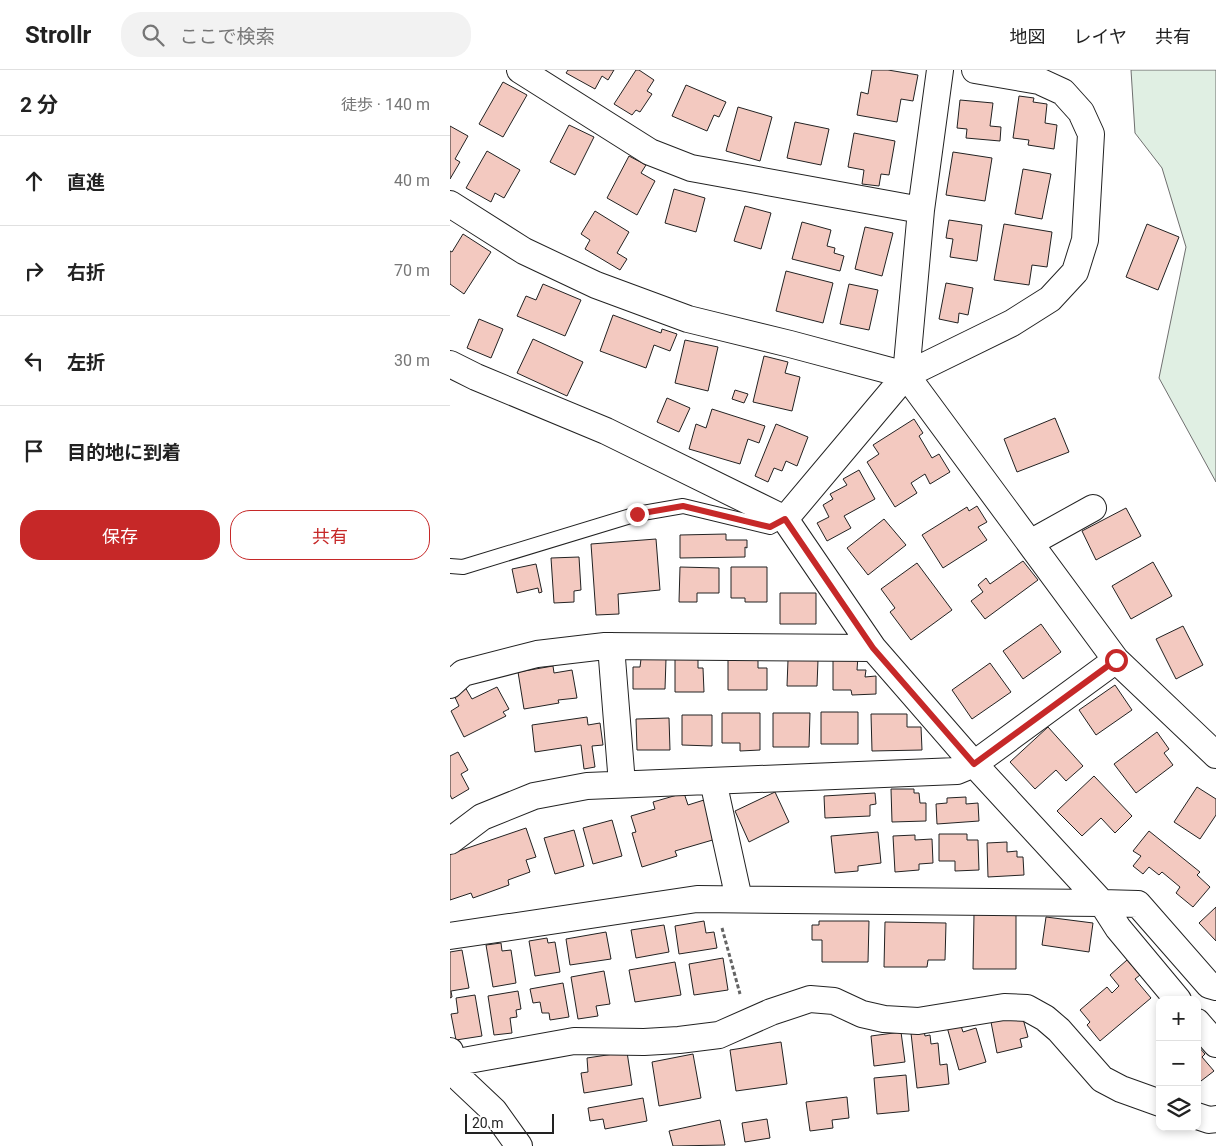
<!DOCTYPE html>
<html lang="ja">
<head>
<meta charset="utf-8">
<style>
  :root { --surface:#fff; --page:#f2f2f2; --text:#222; --muted:#767676; --line:#e0e0e0; --accent:#c62828 }
  body { margin:0; font-family:Roboto,"Noto Sans JP",sans-serif; background:var(--page); color:var(--text) }
  .controls { position:absolute; right:15px; bottom:15px; display:grid; overflow:hidden; border-radius:10px; box-shadow:0 2px 8px #0003 }
  .controls button { width:45px; height:45px; display:grid; place-items:center; padding:0; border:0; border-bottom:1px solid var(--line); background:var(--surface); color:var(--text); font:25px sans-serif }
  .scale { position:absolute; left:15px; bottom:12px; width:89px; box-sizing:border-box; padding-left:5px; border:2px solid #222; border-top:0; font-size:14px; line-height:18px; white-space:nowrap; color:#222; -webkit-text-stroke:4px #fff; paint-order:stroke }
  .stop { position:absolute; width:15px; height:15px; margin:-11px; border:4px solid #c62828; border-radius:50%; background:#fff }
  .stop.end { background:#c62828; border-color:#fff; box-shadow:0 1px 5px #0008 }
  .list { margin:0; padding:0; list-style:none }
  h2 { display:flex; justify-content:space-between; align-items:center; height:65px; margin:0; padding:0 20px; font-size:21px }
  h2 small { font-size:16px; font-weight:400; color:var(--muted) }
  .list li { display:grid; grid-template-columns:32px 1fr auto; gap:15px; align-items:center; box-sizing:border-box; height:90px; padding:0 20px; border-top:1px solid var(--line) }
  .list b { display:block; font-size:19px; white-space:nowrap }
  .list em { font-size:16px; font-style:normal; color:var(--muted) }
  .actions { display:flex; gap:10px; padding:15px 20px }
  .actions a { flex:1; padding:11px 0; border:1px solid var(--accent); border-radius:20px; text-align:center; font-size:18px; color:var(--accent) }
  .actions .main { background:var(--accent); color:#fff }
  .icon { flex:none; width:28px; height:28px; fill:none; stroke:currentColor; stroke-width:2; stroke-linecap:round; stroke-linejoin:round }
  .map { position:relative; flex:none; width:766px; height:1076px; overflow:hidden }
  header { display:flex; align-items:center; gap:30px; box-sizing:border-box; height:70px; padding:0 25px; background:var(--surface); border-bottom:1px solid var(--line) }
  header strong { font-size:24px }
  nav { display:flex; gap:28px; margin-inline-start:auto; font-size:18px }
  .search { width:350px; height:45px; background:var(--page); display:flex; align-items:center; gap:12px; box-sizing:border-box; padding:0 18px; border-radius:20px; color:var(--muted); font-size:19px }
  main { display:flex }
  aside { flex:1; background:var(--surface) }
  .map>svg:first-child { display:block }
  .green { fill:#e0efe3; stroke:#6f6f6f }
  .building { fill:#f3c9c0; stroke:#222 }
  .lines { fill:none; stroke-linecap:round; stroke-linejoin:round }
  .lane-casing { stroke:#222; stroke-width:16 }
  .street-casing { stroke:#222; stroke-width:28 }
  .path { stroke:#646464; stroke-width:3; stroke-dasharray:4 2.5; stroke-linecap:butt }
  .lane { stroke:#fff; stroke-width:14 }
  .street { stroke:#fff; stroke-width:26 }
  .route { stroke:#c62828; stroke-width:6 }
</style>
</head>
<body>
<header>
<strong>Strollr</strong>
<div class="search"><svg class="icon" aria-label="search" viewBox="0 0 24 24"><circle cx="10" cy="10" r="6"/><path d="M15 15l6 6"/></svg>ここで検索</div>
<nav><a>地図</a><a>レイヤ</a><a>共有</a></nav>
</header>
<main>
<aside>
<h2>2 分<small>徒歩 · 140 m</small></h2>
<ul class="list">
<li><svg class="icon" aria-label="ahead" viewBox="0 0 24 24"><path d="M12 20V5M6 11l6-6 6 6"/></svg><div><b>直進</b></div><em>40 m</em></li>
<li><svg class="icon" aria-label="right" viewBox="0 0 24 24"><path d="M7 20v-9h11M14 6l5 5-5 5"/></svg><div><b>右折</b></div><em>70 m</em></li>
<li><svg class="icon" aria-label="left" viewBox="0 0 24 24"><path d="M17 20v-9H6M10 6l-5 5 5 5"/></svg><div><b>左折</b></div><em>30 m</em></li>
<li><svg class="icon" aria-label="arrive" viewBox="0 0 24 24"><path d="M6 21V4h12l-3 4 3 4H6"/></svg><div><b>目的地に到着</b></div></li>
</ul>
<div class="actions"><a class="main">保存</a><a>共有</a></div>
</aside>
<div class="map">
<svg width="766" height="1076" viewBox="0 0 766 1076">
  <rect width="100%" height="100%" fill="#fff"/>
  <path class="green" d="M681,0h85v412l-57,-104 27,-131 -24,-79 -27,-35z"/>
  <path class="building" d="M118,0h46l-6,10 -6,-4 -7,13 -29,-16z
    M186,0h3l15,10 -7,11 5,3 -12,18 -4,-2 -4,5 -18,-11z
    M422,0h16l30,5 -5,26 -12,-2 -4,23 -40,-7 4,-23 7,2z
    M53,12l24,13 -24,42 -24,-13z
    M236,15l40,17 -7,15 -5,-2 -7,16 -35,-15z
    M569,26l15,2 -1,4 14,2 -2,19 12,2 -3,24 -26,-4 1,-5 -16,-2z
    M510,30l33,3 -3,23 11,1 -1,14 -34,-3 1,-9 -10,-1z
    M288,37l34,10 -12,44 -34,-10z
    M345,52l34,7 -8,36 -34,-7z
    M119,55l25,12 -19,38 -25,-13z
    M0,56l18,10 -13,23 5,3 -10,17z
    M404,63l41,8 -6,34 -8,-1 -2,12 -17,-2 2,-14 -16,-3z
    M37,81l33,19 -16,28 -9,-5 -4,9 -25,-14z
    M503,82l39,6 -7,43 -39,-6z
    M179,86l17,9 -5,8 14,8 -18,34 -30,-17z
    M573,99l28,5 -9,45 -27,-5z
    M224,119l31,9 -9,34 -31,-9z
    M295,136l26,7 -10,36 -27,-8z
    M145,141l34,21 -12,21 10,6 -7,11 -35,-21 5,-9 -9,-6z
    M499,150l33,5 -5,36 -27,-4 3,-18 -7,-1z
    M352,152l29,8 -4,16 8,2 -1,5 10,3 -4,15 -48,-12z
    M554,154l48,8 -5,35 -15,-2 -3,20 -35,-5z
    M697,154l32,13 -21,53 -32,-13z
    M415,157l28,6 -11,43 -27,-7z
    M13,164l28,18 -27,42 -14,-10v-33l2,1z
    M336,201l47,12 -10,40 -47,-12z
    M496,213l27,5 -5,27 -9,-2 -1,10 -19,-4z
    M93,214l38,16 -16,36 -48,-20 9,-20 10,4z
    M399,214l29,6 -9,40 -29,-6z
    M163,245l48,18 1,-4 15,5 -7,17 -16,-6 -8,23 -46,-17z
    M29,249l24,10 -12,29 -24,-10z
    M83,269l50,23 -16,34 -50,-23z
    M235,270l33,7 -10,44 -33,-8z
    M314,286l24,6 -3,11 15,4 -8,34 -39,-9z
    M285,320l13,4 -4,9 -12,-4z
    M217,328l23,10 -11,24 -22,-10z
    M262,339l53,17 -6,17 -11,-4 -8,25 -51,-15 7,-25 10,4z
    M605,348l14,34 -52,20 -13,-33z
    M464,349l9,14 -4,3 13,22 7,-4 11,18 -20,12 -5,-10 -14,9 6,10 -22,14 -28,-45 12,-8 -6,-9z
    M326,354l32,13 -11,29 -11,-5 -4,10 -8,-3 -6,14 -13,-6z
    M409,400l16,29 -31,17 7,12 -24,13 -10,-18 12,-6 -6,-12 10,-6 -3,-5 17,-9 -4,-6z
    M527,436l10,16 -9,5 9,13 -44,28 -21,-33 45,-28 2,4z
    M676,438l15,28 -45,24 -14,-29z
    M434,449l22,26 -38,30 -21,-27z
    M276,464v6h21v8l-2,-1v10l-65,1v-23z
    M206,469l4,51 -42,4 1,20 -23,1 -5,-71z
    M129,487l2,33 -7,1v11l-20,1 -3,-45z
    M573,491l15,19 -53,39 -14,-18 12,-9 -5,-7 8,-7 4,6z
    M703,492l19,34 -41,23 -19,-33z
    M467,493l35,47 -41,30 -21,-28 5,-4 -14,-19z
    M86,494l6,28 -3,1 -1,-5 -21,5 -5,-24z
    M230,497l39,1v25h-22v9h-18z
    M281,497h36v35h-22v-4h-14z
    M330,523h36v31h-36z
    M591,554l20,28 -38,27 -20,-28z
    M733,556l20,39 -27,14 -20,-40z
    M408,586l-1,14h9l-1,7 11,-1v18l-24,1 -1,-5h-18v-33z
    M191,589h25l-1,30h-32v-22h7z
    M225,589h23v9h5l1,24h-29z
    M278,590h30v8h9v22h-39z
    M338,590h30l-1,26h-30z
    M540,593l21,29 -39,27 -20,-29z
    M103,596l1,7 18,-3 5,28 -19,2 1,3 -35,6 -6,-37z
    M665,615l17,25 -36,25 -17,-25z
    M15,617l7,12 25,-12 12,22 -6,3 3,4 -42,21 -13,-26 8,-5 -6,-13z
    M371,642h37v32h-37z
    M272,643h38v37l-20,1v-8h-18z
    M323,643h37l-1,34h-36z
    M421,644h36v13h14l1,23 -50,1z
    M232,645h30v31l-30,-1z
    M137,647l1,8 12,-2 3,22 -11,1 3,21 -11,2 -3,-24 -46,7 -3,-27z
    M219,648l1,32h-33l-1,-31z
    M598,657l35,39 -17,15 -10,-11 -21,19 -25,-27z
    M707,662l12,17 -5,4 9,12 -37,28 -22,-29z
    M8,682l10,18 -7,4 8,15 -17,10 -2,-4v-39z
    M644,706l38,40 -17,17 -14,-15 -19,18 -25,-25z
    M747,717l19,12v16l-16,24 -26,-17z
    M441,719h23v4h5l1,10h6v18l-34,1z
    M325,722l14,30 -40,20 -14,-31z
    M234,723l4,12 16,-5 12,39 -41,12 2,5 -35,11 -10,-34 4,-1 -5,-16 24,-7 -2,-7z
    M425,723l1,11 -6,1v11l-45,2 -1,-22z
    M516,727v7l12,-1 1,18 -42,3 -1,-20 11,-1v-5z
    M162,750l10,36 -29,8 -10,-36z
    M76,758l10,29 -10,3 4,12 -22,8 1,5 -36,13 -2,-5 -21,7v-46z
    M124,760l10,36 -29,8 -11,-36z
    M699,761l51,41 -3,3 13,12 -17,20 -17,-14 4,-6 -18,-15 -3,3 -10,-8 -6,7 -10,-8 8,-10 -8,-5z
    M428,762l3,31 -23,3v5l-23,2 -4,-37z
    M489,764h28v6h11l1,30 -24,1v-10h-16z
    M465,765v5l17,-1 1,24 -14,1v6l-24,2 -2,-36z
    M557,772v10l10,-1v6h6l1,18 -36,2 -1,-34z
    M766,837v34l-17,-18z
    M524,844l42,1v54h-43z
    M596,847l47,6 -4,29 -47,-7z
    M254,851l2,12 8,-1 3,16 -38,6 -4,-28z
    M369,851h50l-1,41h-46v-22h-10v-15h7z
    M435,852l61,1 -1,37h-17l-1,7h-43z
    M214,855l5,27 -33,6 -5,-28z
    M156,862l5,27 -41,6 -4,-26z
    M97,868l1,5 7,-1 5,30 -25,4 -6,-35z
    M51,873l1,8 9,-1 5,33 -23,4 -7,-42z
    M12,880l7,38 -18,3 1,6 -2,1v-46z
    M273,888l5,32 -34,5 -5,-31z
    M677,890l13,15 -5,4 16,19 -51,43 -13,-16 3,-3 -10,-12 27,-23 5,6 7,-7 -9,-11z
    M225,892l6,33 -46,7 -6,-32z
    M154,901l6,33 -14,2 2,10 -20,3 -7,-42z
    M113,913l6,34 -19,3 -1,-7h-7l-2,-11 -7,1 -3,-14z
    M68,921l3,18 -5,1 1,7 -7,1 2,15 -18,2 -6,-39z
    M25,925l7,41 -26,4 -5,-26 7,-1 -2,-15z
    M572,945l6,22 -8,2 2,8 -25,6 -6,-31z
    M510,953l3,9 13,-4 10,34 -27,8 -12,-43z
    M474,961l1,5 5,-1 1,9 7,-1 2,22 7,-1 2,20 -32,4 -6,-55z
    M451,962l4,30 -31,4 -3,-30z
    M331,972l6,42 -51,7 -6,-41z
    M747,975l8,9 -3,3 12,14 -13,10 -4,-5z
    M177,982l5,33 -48,8 -3,-20 7,-1 -1,-14z
    M243,984l8,44 -42,8 -7,-44z
    M456,1005l3,36 -32,3 -3,-36z
    M397,1027l2,21 -17,2 1,8 -23,3 -4,-29z
    M193,1028l4,23 -42,8 -2,-10 -13,2 -2,-13z
    M317,1049l3,19 -25,4 -3,-19z
    M270,1050l5,25 -52,1 -4,-15z"/>
  <g class="lines">
    <g class="lane-casing">
      <path id="lane" d="M0,496l13,1 174,-53 46,-8 87,21 15,-8"/>
    </g>
    <g class="street-casing">
      <path id="street" d="M70,0l130,82 41,16 230,42
        M0,134l74,47 72,34 92,34 102,25 116,31 210,285 100,95
        M0,294l26,13 130,54 179,88 88,129 101,116 128,139 16,25 60,72
        M456,305l15,-165 19,-140
        M335,449l121,-144 106,-52 38,-24 25,-27 10,-32 6,-106 -10,-22 -18,-20 -24,-11 -64,-11
        M580,473l63,-35
        M161,576l11,138
        M0,615l13,-12 74,-19 68,-8 268,2
        M263,711l26,118
        M0,771l32,-24 52,-21 53,-10 370,-15 17,-7 142,-104
        M0,866l247,-37 405,4 36,1 71,81 7,2
        M747,952l19,22
        M0,981l2,12 7,15 35,33 25,35
        M2,993l122,-22 70,1 35,-2 40,-5 52,-23 39,-13 24,2 28,13 22,5 34,2 86,-14 23,1 18,10 14,12 43,49 19,10 39,14
        M747,1046l12,4 7,-1"/>
    </g>
    <path class="path" d="M272,858l18,66"/>
    <use href="#lane" class="lane"/>
    <use href="#street" class="street"/>
  </g>
  <g class="lines">
    <path class="route" d="M187,444l46,-8 87,21 15,-8 88,129 101,116 142,-104"/>
  </g>
</svg>
<div class="controls">
<button>+</button>
<button>−</button>
<button><svg class="icon" aria-label="layers" viewBox="0 0 24 24"><path d="M12 4l9 5-9 5-9-5zM3 14l9 5 9-5"/></svg></button>
</div>
<div class="scale">20 m</div>
<div class="stop" style="left:666px;top:590px"></div>
<div class="stop end" style="left:187px;top:444px"></div>
</div>
</main>
</body>
</html>
